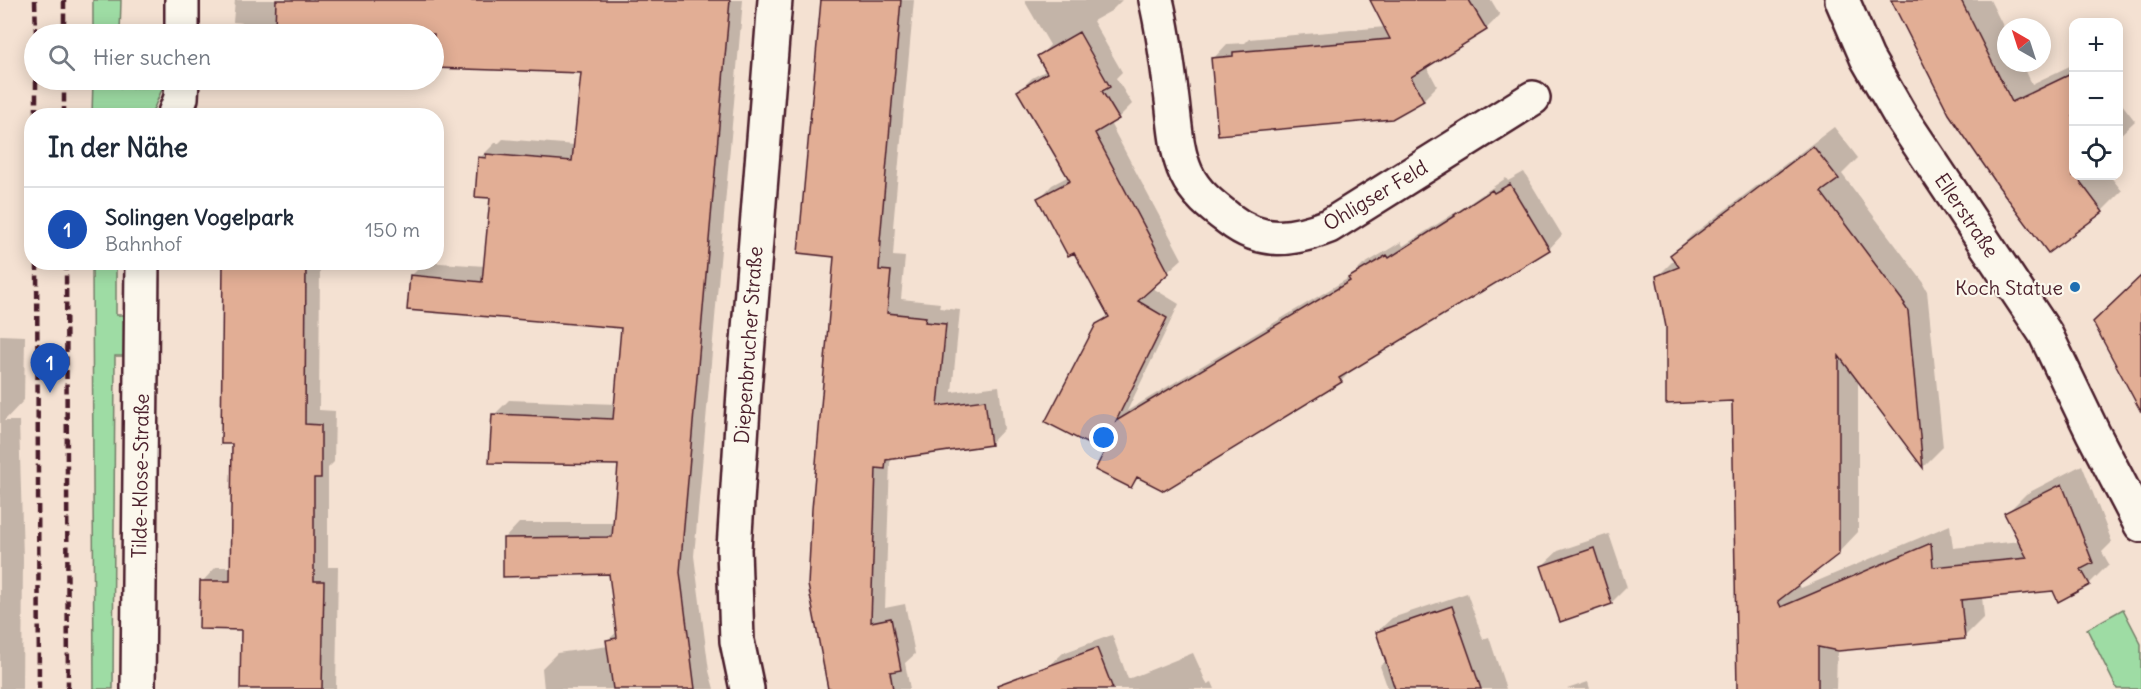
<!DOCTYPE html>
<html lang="de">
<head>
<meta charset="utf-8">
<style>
  :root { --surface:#fff; --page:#f6f6f7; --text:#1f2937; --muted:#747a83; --line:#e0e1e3; --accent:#1f6fb2 }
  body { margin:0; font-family:Delius,sans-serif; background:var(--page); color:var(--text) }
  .controls { position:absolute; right:18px; top:18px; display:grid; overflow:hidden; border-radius:12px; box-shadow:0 3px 15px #0003 }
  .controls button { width:54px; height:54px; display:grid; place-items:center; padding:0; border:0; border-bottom:2px solid var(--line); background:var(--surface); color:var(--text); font:30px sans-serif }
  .compass { position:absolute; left:1997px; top:18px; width:54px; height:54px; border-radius:50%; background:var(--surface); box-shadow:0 3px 15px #0003; rotate:321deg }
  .you { position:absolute; left:1104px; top:438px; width:21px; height:21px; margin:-15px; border:4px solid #fff; border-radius:50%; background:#1a73e8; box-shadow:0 0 0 9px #1a73e833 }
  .badge { display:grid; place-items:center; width:39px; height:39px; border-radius:50%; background:var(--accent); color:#fff; font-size:20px; font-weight:700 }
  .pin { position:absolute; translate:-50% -50px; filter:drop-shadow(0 2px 3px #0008) }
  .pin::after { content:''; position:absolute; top:32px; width:21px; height:18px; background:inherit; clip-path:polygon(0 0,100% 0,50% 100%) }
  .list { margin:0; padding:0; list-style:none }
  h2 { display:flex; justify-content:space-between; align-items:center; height:78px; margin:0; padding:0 24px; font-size:26px }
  h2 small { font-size:20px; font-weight:400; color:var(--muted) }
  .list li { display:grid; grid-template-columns:39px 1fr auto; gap:18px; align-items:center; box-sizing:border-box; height:84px; padding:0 24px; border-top:2px solid var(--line) }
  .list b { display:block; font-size:22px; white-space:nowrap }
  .list p { margin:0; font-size:20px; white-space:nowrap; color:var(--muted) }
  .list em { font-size:20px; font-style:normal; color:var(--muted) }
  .icon { flex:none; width:33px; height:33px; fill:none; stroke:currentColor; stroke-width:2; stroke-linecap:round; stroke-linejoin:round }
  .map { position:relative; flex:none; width:2141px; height:689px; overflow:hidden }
  .search { position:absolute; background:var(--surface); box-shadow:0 3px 15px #0003; left:24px; top:24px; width:420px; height:66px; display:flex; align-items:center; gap:15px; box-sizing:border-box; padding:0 21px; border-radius:33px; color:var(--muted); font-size:22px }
  .panel { position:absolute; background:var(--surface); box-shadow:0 3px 15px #0003; left:24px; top:108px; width:420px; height:162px; border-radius:24px }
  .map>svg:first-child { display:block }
  .green { fill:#9edca4; stroke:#747e68; stroke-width:1.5 }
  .shadow { fill:#0003 }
  .building { fill:#e2ae95; stroke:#4a1f2b; stroke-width:1.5 }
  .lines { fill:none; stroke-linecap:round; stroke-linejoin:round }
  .minor-casing { stroke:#4a1f2b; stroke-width:38 }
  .secondary-casing { stroke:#4a1f2b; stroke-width:38 }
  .minor { stroke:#fbf7ec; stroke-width:33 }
  .secondary { stroke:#fbf7ec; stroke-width:33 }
  .rail { stroke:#4a1f2b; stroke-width:4.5; stroke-dasharray:9 4.5; stroke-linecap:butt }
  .poi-dot { fill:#1f6fb2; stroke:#fbf7ec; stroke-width:2 }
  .labels { text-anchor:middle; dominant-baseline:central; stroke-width:4.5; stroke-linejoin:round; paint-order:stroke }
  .street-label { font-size:20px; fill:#4a1f2b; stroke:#fbf7ec }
  .poi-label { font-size:20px; fill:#4a1f2b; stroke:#fbf7ec; text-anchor:end }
</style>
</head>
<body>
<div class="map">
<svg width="2141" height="689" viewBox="0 0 2141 689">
  <rect width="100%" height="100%" fill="#f4e1d2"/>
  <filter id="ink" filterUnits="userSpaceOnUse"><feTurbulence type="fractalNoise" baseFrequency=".0167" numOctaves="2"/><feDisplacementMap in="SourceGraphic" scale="12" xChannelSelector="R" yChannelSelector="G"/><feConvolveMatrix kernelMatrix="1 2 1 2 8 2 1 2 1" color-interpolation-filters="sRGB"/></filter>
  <g filter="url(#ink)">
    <path class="green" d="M93,0h28l-1,34h-27z
      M93,80h26l1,8 43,-1 -12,28h-59z
      M92,263h24v52h12l-1,41h-12l-2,333h-19z
      M2123,609l18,35v45h-24l-30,-60z"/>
    <path class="shadow" d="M235,0h508l-49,556 15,115 5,18h-170l-2,-21 15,-15 52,-7 -1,-6 10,-9 -8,-58 -106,-34 15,-16h96l5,-59 -126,-49 15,-15 107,4 7,-77 -212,-51 14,-14 60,4 7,-69 -12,-39 15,-15h4l4,-4 72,6 7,-74 -148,-4v-33h-52l-149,-12z
      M822,0h92l-21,227h2l-2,29 12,1 -4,42 39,4 -1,5 21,2 -8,82 47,-6 5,43 -14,15 -95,13 -5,5 -5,146 20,-4 10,50 -10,9 5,26h-81l7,-434z
      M1024,0h98l-11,11 -18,10 29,51 -6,6 16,26 -14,14 -8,5 72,136 -31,28 28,17 -52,107 225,-135 11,-11 38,-23 2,4 61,-39 42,-29 2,3 16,-9 38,63 -13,14 -195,119 -13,13 -201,96 -10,9 -24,-35 -9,-126 12,-11 -34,-63 -36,-52 13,-14 17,-9 -50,-85 13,-13 15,-8 -8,-13 11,-12z
      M1387,0h104l9,15 -14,14 -60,36 11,21 -14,14 -210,-41 14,-15 18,-1 4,-4 136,-12z
      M1893,0h97l16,32v31h16l10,21 42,-20v112h36l12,15 -20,20z
      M2118,99l17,22 -17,16z
      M1834,127l24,31 -16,16 82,109 -1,1 4,7 16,156 -19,19 -66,-87v153l-20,21 -40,30 3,5 149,-63 3,23 67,-7 -14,-27 20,-20 56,-29 30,77 -10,10 7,12 -20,20 -35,6 -72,7 2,20 -20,20 -127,13 -1,39h-97l-6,-289 -66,-73 -9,-51 17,-17 -3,-4 20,-20z
      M225,262h95l-1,148 16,1 -1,51 -6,6v99h10l-2,122h-95l1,-61 -40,-46 14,-15h16l2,-125z
      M0,335l25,1 -1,64 -20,21h15l4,137 -1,131h-22z
      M1609,534l18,53 -16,16 -69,-37 16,-15z
      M1467,593l16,46 6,-2 17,52h-118l-8,-23 7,-6 -10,-28 15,-14z
      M1112,635l16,44 65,-26 14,31 5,-2 3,7h-158l-9,-22 15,-14z
      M1588,682l2,7h-23z"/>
    <path class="building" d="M276,0h454l-50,572 15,117h-82l-7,-49 11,-2 -8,-64 -106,3v-39l109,-1 6,-72 -129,-2 3,-49 121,5 8,-91 -214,-18 3,-35 72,7 8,-84 -15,-1 3,-40 8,1v-4l86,7 9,-88 -147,-5v-34h-70l-89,-7z
      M821,0h80l-21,241h1l-2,29 12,1 -4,42 39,4 -1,5 21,2 -8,82 47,-6 6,45 -105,15 -1,9 -9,-1 -5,154 20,-4 10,52 -11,2 3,17h-65l-20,-104 4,-76 22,-252 -36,-4z
      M1370,0h99l18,30 -76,47 13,24 -32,18 -174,16 -7,-77 22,-2v-4l157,-13z
      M1891,0h70l51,102 61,-29v103h3l27,36 -55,41 -49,-66 -50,-73z
      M1079,32l31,55 -8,4 17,28 -24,14 74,140 -31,28 29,17 -51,103 234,-140 -2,-3 39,-23 2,3 66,-42 -1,-1 38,-25 2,3 16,-9 40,66 -211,128 3,4 -178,109 -27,-14 -6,11 -36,-18 9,-18 -59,-30 51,-98 13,-7 -35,-64 -6,3 -31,-58 33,-17 -53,-90 30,-18 -10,-17z
      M1813,146l26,33 -18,13 84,112 -1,1 4,6 15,157 -84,-112v198l-61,47 3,6 150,-64 2,24 94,-9 -23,-45 58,-29 31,79 -12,6 9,16 -32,17 -5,-11 -92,9 4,39 -127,12 -20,-4v42h-81l-5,-288 -66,3v-77l-10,-51 23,-9 -9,-12z
      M223,262h83l-1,162 16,1v53h-7v103h10l-2,108h-82l1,-59 -42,-1 1,-48h30l2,-137h-11z
      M2141,276v136l-48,-90z
      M1594,548l18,56 -52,18 -19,-56z
      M1452,606l29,83h-86l-19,-57z
      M1097,648l16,41h-115l-1,-4z"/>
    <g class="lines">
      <g class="minor-casing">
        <path id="minor" d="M1156,0c8,33 12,67 16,100 3,24 4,51 14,73 9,20 26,33 43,46 33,26 64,21 100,7l204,-128
          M182,34v-34
          M174,116l7,-18 1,-18
          M138,689l4,-427
          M747,689l-10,-48 -3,-92 10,-157 31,-392"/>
      </g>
      <g class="secondary-casing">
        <path id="secondary" d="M1842,0l25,58 34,59 144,216 48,100 48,92"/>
      </g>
      <use href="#minor" class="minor"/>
      <use href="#secondary" class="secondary"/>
      <path class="rail" d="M35,0l1,34
        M64,0v34
        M36,80v36
        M64,80v36
        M37,262l2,427
        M66,262l2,427"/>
    </g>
  </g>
  <circle class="poi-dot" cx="2075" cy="287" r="6"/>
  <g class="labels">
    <g class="street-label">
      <text transform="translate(1375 195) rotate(-31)">Ohligser Feld</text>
      <text transform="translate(1967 215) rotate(56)">Ellerstraße</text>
      <text transform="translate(748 345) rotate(-86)">Diepenbrucher Straße</text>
      <text transform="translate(140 476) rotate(-89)">Tilde-Klose-Straße</text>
    </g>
    <g class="poi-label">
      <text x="2063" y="287">Koch Statue</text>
    </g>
  </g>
</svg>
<div class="controls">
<button>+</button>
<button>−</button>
<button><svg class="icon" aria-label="locate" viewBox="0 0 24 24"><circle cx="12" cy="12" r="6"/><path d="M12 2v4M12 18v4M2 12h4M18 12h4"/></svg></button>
</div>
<svg class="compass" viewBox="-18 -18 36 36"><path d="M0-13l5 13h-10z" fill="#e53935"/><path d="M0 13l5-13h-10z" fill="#747a83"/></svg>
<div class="you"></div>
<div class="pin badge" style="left:50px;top:393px;background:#1a4fb4">1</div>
<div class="search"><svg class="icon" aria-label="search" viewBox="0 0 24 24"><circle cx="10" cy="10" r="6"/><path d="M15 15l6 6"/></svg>Hier suchen</div>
<section class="panel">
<h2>In der Nähe<small></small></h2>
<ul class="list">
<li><span class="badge" style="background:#1a4fb4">1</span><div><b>Solingen Vogelpark</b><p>Bahnhof</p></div><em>150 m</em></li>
</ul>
</section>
</div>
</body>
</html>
